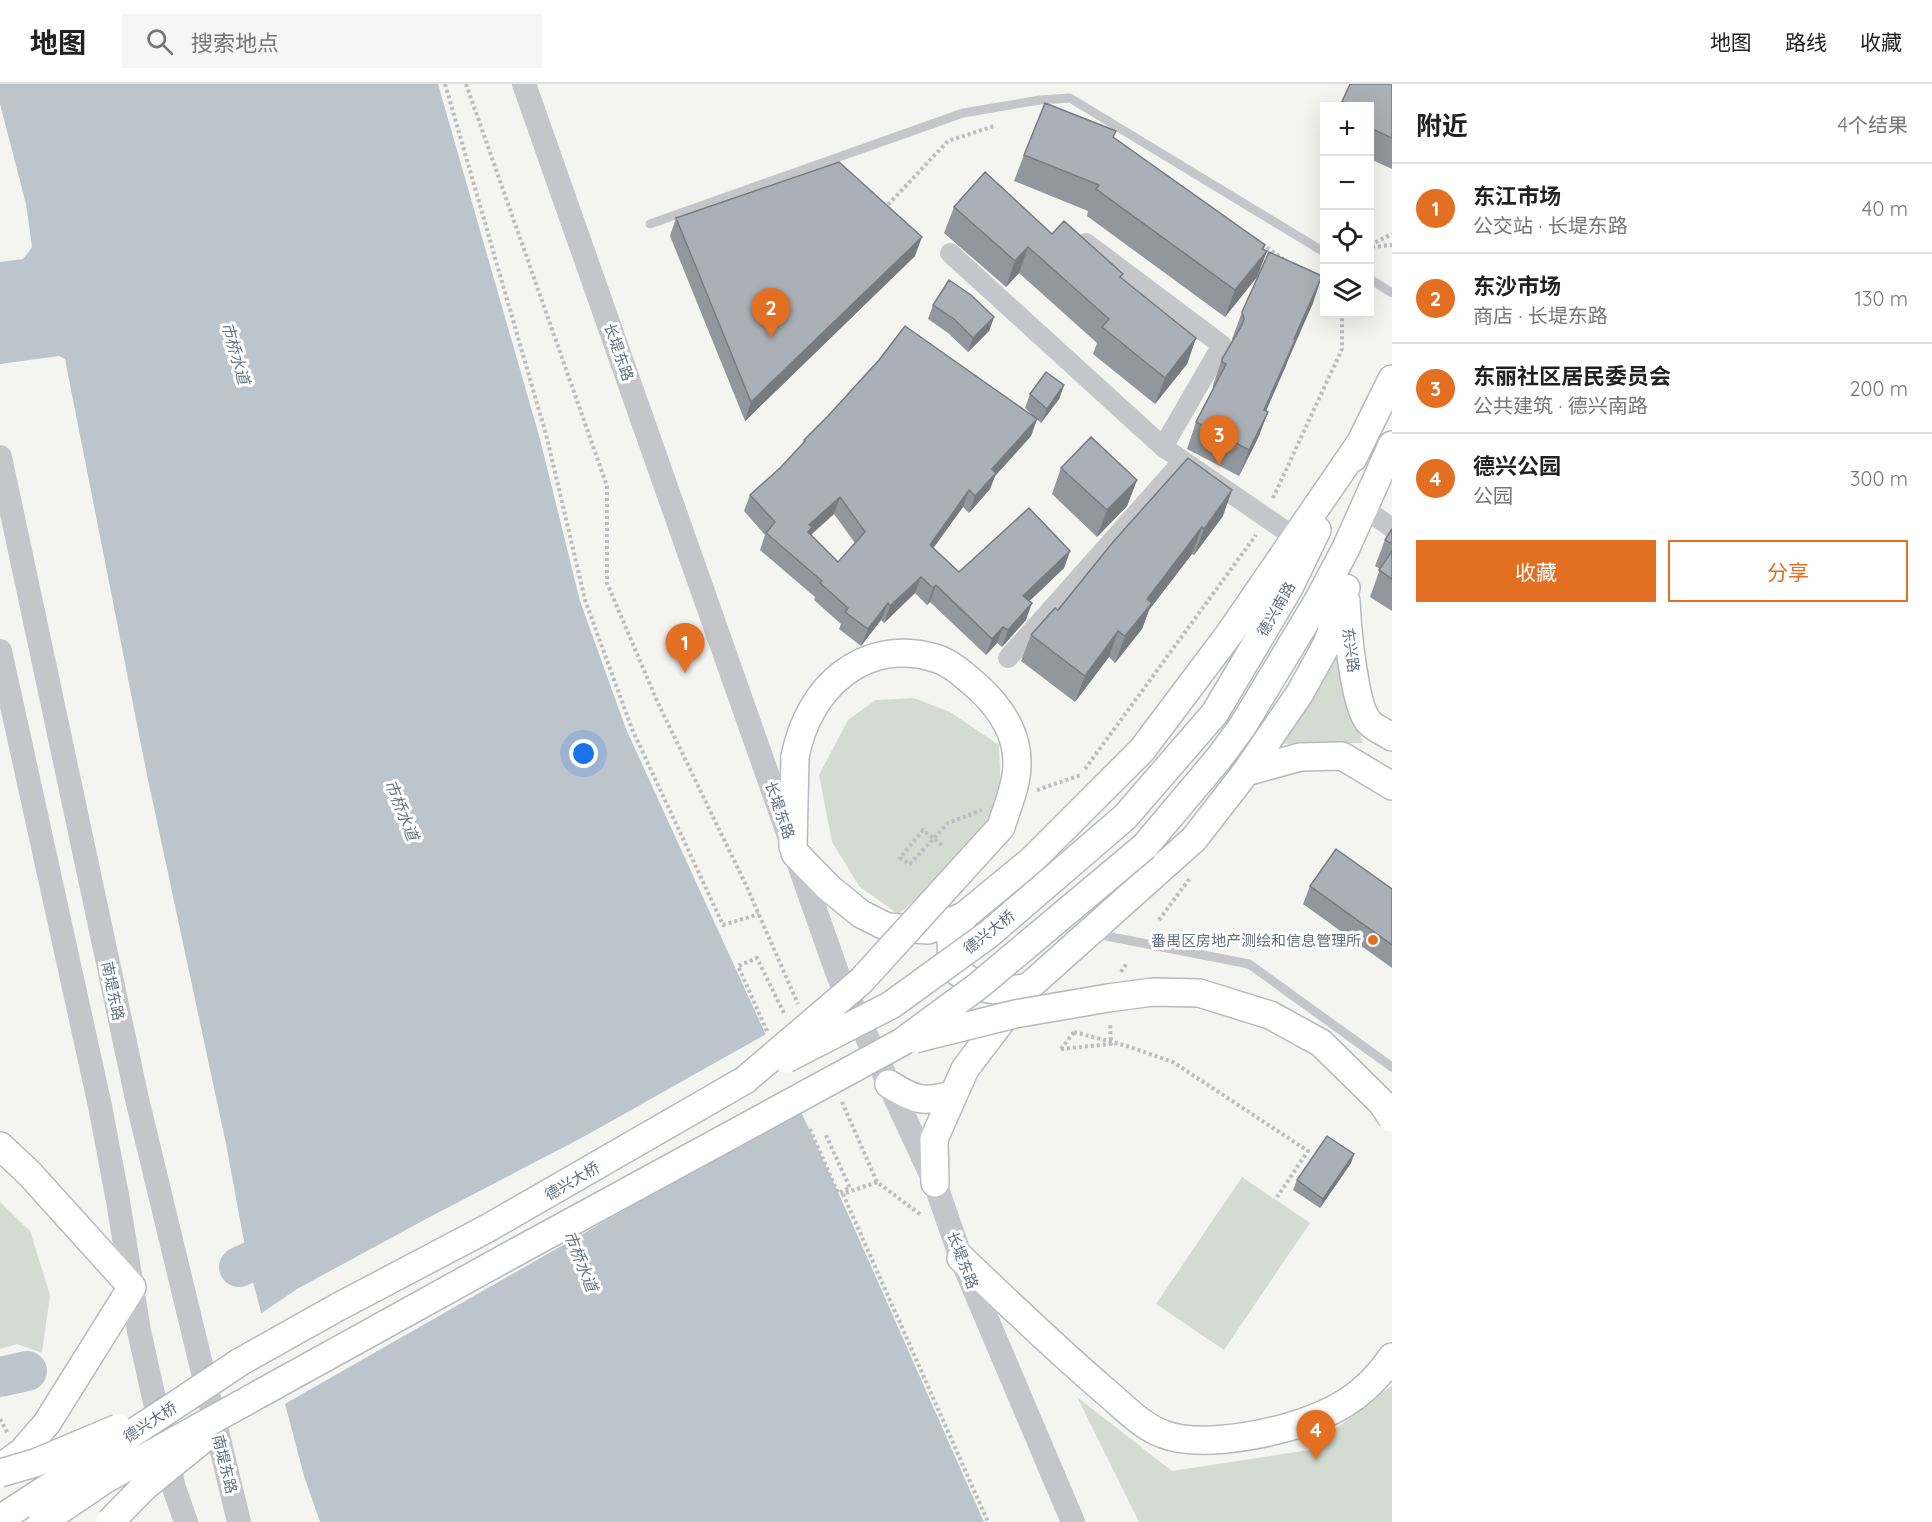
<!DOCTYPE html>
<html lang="zh">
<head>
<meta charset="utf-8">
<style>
  :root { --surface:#fff; --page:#f6f6f6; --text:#222; --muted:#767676; --line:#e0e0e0; --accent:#e36f22 }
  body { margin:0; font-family:Quicksand,"Noto Sans SC",sans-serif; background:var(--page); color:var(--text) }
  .controls { position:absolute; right:18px; top:18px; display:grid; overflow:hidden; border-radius:0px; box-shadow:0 6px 24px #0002 }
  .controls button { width:54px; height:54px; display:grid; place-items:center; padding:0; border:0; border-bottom:2px solid var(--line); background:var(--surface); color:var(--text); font:30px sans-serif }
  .you { position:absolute; left:584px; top:670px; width:21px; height:21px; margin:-15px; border:4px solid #fff; border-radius:50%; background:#1a73e8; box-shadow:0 0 0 9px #1a73e833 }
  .badge { display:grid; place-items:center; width:39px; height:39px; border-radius:50%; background:var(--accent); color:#fff; font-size:20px; font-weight:700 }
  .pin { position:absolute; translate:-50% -50px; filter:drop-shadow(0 2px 3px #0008) }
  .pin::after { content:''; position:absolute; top:32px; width:21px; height:18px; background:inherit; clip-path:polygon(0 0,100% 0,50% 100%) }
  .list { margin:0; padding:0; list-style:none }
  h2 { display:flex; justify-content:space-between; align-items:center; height:78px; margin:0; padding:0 24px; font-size:26px }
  h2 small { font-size:20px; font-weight:400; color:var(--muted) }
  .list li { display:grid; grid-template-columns:39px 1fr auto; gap:18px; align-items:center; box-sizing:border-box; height:90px; padding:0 24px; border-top:2px solid var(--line) }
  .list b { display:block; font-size:22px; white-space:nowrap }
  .list p { margin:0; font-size:20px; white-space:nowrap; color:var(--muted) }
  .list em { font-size:20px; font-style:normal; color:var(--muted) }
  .actions { display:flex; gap:12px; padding:18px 24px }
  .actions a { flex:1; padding:14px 0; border:2px solid var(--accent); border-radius:0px; text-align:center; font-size:21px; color:var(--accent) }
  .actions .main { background:var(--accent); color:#fff }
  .icon { flex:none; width:33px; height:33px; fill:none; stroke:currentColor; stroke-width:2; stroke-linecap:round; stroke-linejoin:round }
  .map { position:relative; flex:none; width:1392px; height:1438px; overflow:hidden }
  header { display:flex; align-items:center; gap:36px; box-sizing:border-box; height:84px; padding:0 30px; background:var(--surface); border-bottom:2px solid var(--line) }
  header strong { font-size:28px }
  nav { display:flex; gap:33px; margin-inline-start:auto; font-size:21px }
  .search { width:420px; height:54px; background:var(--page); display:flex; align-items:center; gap:15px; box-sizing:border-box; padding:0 21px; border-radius:0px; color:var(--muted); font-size:22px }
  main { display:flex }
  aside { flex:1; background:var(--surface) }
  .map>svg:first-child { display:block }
  .green { fill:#d4dbd1 }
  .water { fill:#bdc5cc }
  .pier { fill:#f4f5f0 }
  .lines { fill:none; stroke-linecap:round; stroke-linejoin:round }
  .river { stroke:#bdc5cc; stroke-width:40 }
  .secondary-casing { stroke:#b6b9be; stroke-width:30 }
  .path { stroke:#bbbcbf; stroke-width:4; stroke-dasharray:3 3; stroke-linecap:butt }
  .service { stroke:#c4c6ca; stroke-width:9 }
  .minor { stroke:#c4c6ca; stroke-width:20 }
  .tertiary { stroke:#c4c6ca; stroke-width:24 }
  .secondary { stroke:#fff; stroke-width:27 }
  .secondary-bridge-casing { stroke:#b6b9be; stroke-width:30; stroke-linecap:butt }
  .path-bridge { stroke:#bbbcbf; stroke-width:4; stroke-dasharray:3 3; stroke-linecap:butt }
  .secondary-bridge { stroke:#fff; stroke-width:27 }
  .wall { fill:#92979d; fill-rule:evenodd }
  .shaded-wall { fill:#777b80 }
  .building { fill:#aab0b7; stroke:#777b80; stroke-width:1.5; fill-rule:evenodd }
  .poi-dot { fill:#e36f22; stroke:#fff; stroke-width:2 }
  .labels { text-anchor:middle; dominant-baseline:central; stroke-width:6; stroke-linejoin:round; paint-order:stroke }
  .street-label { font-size:15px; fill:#636f82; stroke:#fff }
  .poi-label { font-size:15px; fill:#636f82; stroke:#fff; text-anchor:end }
  .water-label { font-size:16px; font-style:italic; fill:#637786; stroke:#fff }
</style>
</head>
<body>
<header>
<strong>地图</strong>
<div class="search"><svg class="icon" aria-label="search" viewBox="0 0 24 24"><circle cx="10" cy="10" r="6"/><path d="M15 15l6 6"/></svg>搜索地点</div>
<nav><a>地图</a><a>路线</a><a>收藏</a></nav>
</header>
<main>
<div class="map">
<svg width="1392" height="1438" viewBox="0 0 1392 1438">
  <rect width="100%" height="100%" fill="#f4f5f0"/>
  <path class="green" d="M1338,553l9,56 16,50 -89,1z
    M914,614l36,14 49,33 2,56 -22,35 -42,45 -39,33 -39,-28 -27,-44 -13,-67 29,-55 28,-20z
    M1242,1093l68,46 -86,127 -68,-46z
    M0,1118l30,29 20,64 -8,58 -25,-9 -17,5z
    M1392,1301v137h-253l-62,-125 95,74 137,-21z"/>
  <path class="water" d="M0,0h438l102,355 40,162 46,128 226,494 132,299h-664l-16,-46 -56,-213 -22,-119 -79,-369 -82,-416 -6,-3 -59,8v-102l23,-3 9,-12 -6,-43 -26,-100z
    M0,1278l19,11 -19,25z"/>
  <path class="pier" d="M768,949l35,75 -520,297 -24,-90 38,-26 129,-70 159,-83z"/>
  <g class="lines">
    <path class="river" d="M239,1183l59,-27
      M0,1293l27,-6"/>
    <g class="secondary-casing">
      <path id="secondary" d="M1353,374l39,-79
        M1346,517c1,24 8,103 22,120 5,7 17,11 24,16
        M1246,688l54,-15 42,-1 50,30
        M1125,733l90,-104 75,-127 27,-56
        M793,762l2,-89
        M1145,762l74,-88 23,-31 76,-126 28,-53 46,-103
        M795,769l33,34 33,27 26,13 41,3 36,-14 68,-56 110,-110 88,-117 131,-191
        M964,832l-13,23 1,28c28,24 41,27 77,20
        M889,1000c25,16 34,19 63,11
        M0,1062l29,27 103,114 -85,136 -25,29 -22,16
        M935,1099l-1,-44 31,-70 60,-79 169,-151 52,-67 54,-79 27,-49 19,-56
        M961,1174c47,45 94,90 144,133 18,15 36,35 58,43 33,13 88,3 122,-6 46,-13 79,-30 107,-71
        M240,1278l98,-55 150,-79 257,-148
        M261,1309l257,-142"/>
    </g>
    <path class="path" d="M445,0l102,354 38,162 47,129 91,196 36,-11
      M466,0l141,402v97l50,118 89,184 52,119
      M884,125l64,-68 46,-15
      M1262,160l21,15
      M1370,161l22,-11
      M1372,163l20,-2
      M1316,198l8,6
      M1273,414l69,-149v-35
      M1085,685l171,-234
      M1037,706l44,-15
      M942,761l-19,-15 -23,28 10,6 38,-41 34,-13
      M1159,836l31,-42
      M1121,888l6,-9
      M767,947l-29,-65 19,-8 27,55
      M1074,948l53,14 46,16 135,89 -31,46
      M1061,965l13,-17
      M842,1018l35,80 44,33
      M810,1045l28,64 12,-5 -25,-55
      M877,1098l-34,12 145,328
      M0,1335l7,13"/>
    <path class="service" d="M650,140l313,-111 77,-13 30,-2 254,154
      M1370,195l22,14
      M1096,850l153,30 143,103"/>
    <path class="minor" d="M1086,159l136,102 -59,102
      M950,169l213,194 133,91
      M1364,424l28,20
      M1008,574l175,-197"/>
    <path class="tertiary" d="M524,0l314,891 97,208 26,75 112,264
      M0,373l137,642 102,423
      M0,567l100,455 18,95 21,130 35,157 12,34"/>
    <use href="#secondary" class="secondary"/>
    <g class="secondary-bridge-casing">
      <path id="secondary-bridge" d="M915,955l100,-25 93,-16 45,-6 46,1 71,22 51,28 61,60 10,15
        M786,975l105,-54 98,-71 136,-117
        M745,996l116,-99 140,-154c6,-20 16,-42 16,-62 1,-30 -16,-56 -37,-76 -13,-11 -28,-26 -45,-31 -72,-21 -127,30 -140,99
        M518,1167l384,-209 76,-56 167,-140
        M0,1389l35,-10 83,-35
        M0,1435l174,-113 66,-44
        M42,1438l62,-42 157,-87
        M110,1438l34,-35 59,-48"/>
    </g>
    <path class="path-bridge" d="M1061,965l50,-5 -1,-21"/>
    <use href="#secondary-bridge" class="secondary-bridge"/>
  </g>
  <path class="wall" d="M1392,0v85l-22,-10v-53z
    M1113,53l152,108 -1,4 3,2 -10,26 -32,40 -138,-101 1,-5 -74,-30 10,-26z
    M954,123l98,27 69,44 75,60 -9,26 -32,40 -62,-50 4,-11 -78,-70 -13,14 -62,-54z
    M676,134l239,38 -170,165 -75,-185z
    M1313,219l-20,42 -7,21 -20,45 2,1 -10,26 -19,38 -52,-27 9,-27 17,-33v-4l9,-26 11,-18 -1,-2 10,-27z
    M933,221l61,12 -5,14 -21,21 -20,-19 -20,-14z
    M1064,301l-5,14 -18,24 -16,-15 5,-14z
    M1037,335l-6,17 -36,40 -5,13 -21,24 -6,-6 -30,41 26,24 111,-21 -6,17 -35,33 -3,19 -24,27 -5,-4 -11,12 -56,-53 -3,3 -12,-12 -31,30 -3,-3 -20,26 -22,-17 2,-5 -27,-24 1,-3 -55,-47 5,-15 -21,-24 6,-16 31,-28 21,-22 2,-5zM834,430l21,29 -17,19 -27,-27z
    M1061,384l76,12 -10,26 -30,31 -45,-43z
    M1223,432l-29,39 -2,-1 -43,56 -7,19 -27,34 -6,-6 -34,45 -54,-41 10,-26 27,-25z
    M1392,445v82l-22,-14 10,-28 -5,-3 10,-26z
    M1310,802l82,3v79l-89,-64z
    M1354,1070l-3,9 -31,45 -27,-18 4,-10z"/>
  <path class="shaded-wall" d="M922,153l-7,19 -170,165 6,-19z
    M1265,161l-5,13 7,-7 -10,26 -32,40 10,-27z
    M1028,163l-9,26 -13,14 9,-26z
    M1322,192l-9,27 -58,133 9,-26 30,-71z
    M994,233l-5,14 -21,21 5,-14z
    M1196,254l-9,26 -32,40 10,-26z
    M1064,301l-5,14 -18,24 6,-14z
    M1268,328l-10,26 -19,38 10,-26z
    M1037,335l-6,17 -36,40 -5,13 -21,24 6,-17 17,-27z
    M1137,396l-10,26 -30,31 10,-27z
    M969,406l-6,17 -39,54 6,-16z
    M1232,406l-9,26 -29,39 10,-26z
    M840,413l-6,17 -26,23 -2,7 3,-19z
    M1202,443l-10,27 -43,56 -7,19 -27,34 10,-27 22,-37z
    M1070,467l-6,17 -47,45 6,-17z
    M921,493l-6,16 -31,30 6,-17z
    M936,501l-6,17 -3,3 6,-17z
    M888,519l-7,17 -20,26 7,-17z
    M1032,519l-6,17 -24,27 6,-17z
    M1003,543l-6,16 -11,12 6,-16z
    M1118,547l-9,26 -34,45 10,-26z
    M1354,1070l-3,9 -31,45 3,-9z"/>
  <path class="building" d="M1350,0h42v54l-22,-10v-22h-30z
    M1045,19l71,28 -3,6 152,108 -3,4 5,2 -32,39 -139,-101 3,-4 -75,-30z
    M839,78l83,75 -171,165 -75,-184z
    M985,88l67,62 12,-13 59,53 -3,3 76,61 -31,40 -63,-51 7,-8 -81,-72 -13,14 -61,-54z
    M1269,168l53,24 -28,63 1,1 -31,70 4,2 -19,38 -53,-28 30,-58 -4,-2v-3l20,-34 2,-6 -2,-7z
    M949,196l22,15 23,22 -21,21 -19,-19 -21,-14z
    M905,242l132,93 -45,50 4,4 -21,23 -6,-6 -39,55 29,27 70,-64 41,43 -47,45 9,7 -24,27 -5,-3 -11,12 -56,-54 -3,3 -12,-11 -31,29 -2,-3 -20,26 -23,-17 3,-4 -28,-25 2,-2 -56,-48 9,-11 -25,-27 31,-28 24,-26 -1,-1 24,-24 51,-56zM840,413l25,35 -27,30 -30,-30 4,-5 -3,-2z
    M1046,288l18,13 -17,24 -17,-15z
    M1091,353l46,43 -30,30 -46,-42z
    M1188,374l44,32 -28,39 -2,-2 -55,72 5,4 -27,33 -7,-5 -33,45 -54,-41 24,-27 3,2 55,-68z
    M1392,445v15l-7,-4z
    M1392,467v28l-13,-9z
    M1336,765l56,40v56l-82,-59z
    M1327,1052l27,18 -31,45 -26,-19z"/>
  <circle class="poi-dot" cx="1373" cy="856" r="6"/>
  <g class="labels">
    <g class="street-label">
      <text transform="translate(619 268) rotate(71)">长堤东路</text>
      <text transform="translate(1276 525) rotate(-60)">德兴南路</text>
      <text transform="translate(1351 566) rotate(82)">东兴路</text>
      <text transform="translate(780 726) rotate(71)">长堤东路</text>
      <text transform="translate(989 848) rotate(-38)">德兴大桥</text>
      <text transform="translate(113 907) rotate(78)">南堤东路</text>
      <text transform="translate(572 1097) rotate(-30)">德兴大桥</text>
      <text transform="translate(963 1176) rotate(69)">长堤东路</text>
      <text transform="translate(150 1338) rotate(-33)">德兴大桥</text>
      <text transform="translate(225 1380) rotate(76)">南堤东路</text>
    </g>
    <g class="poi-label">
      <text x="1361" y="856">番禺区房地产测绘和信息管理所</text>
    </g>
    <g class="water-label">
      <text transform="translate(236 269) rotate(74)">市桥水道</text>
      <text transform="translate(402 726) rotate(68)">市桥水道</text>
      <text transform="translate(581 1177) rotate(68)">市桥水道</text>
    </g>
  </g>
</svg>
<div class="controls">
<button>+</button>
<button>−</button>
<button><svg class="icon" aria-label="locate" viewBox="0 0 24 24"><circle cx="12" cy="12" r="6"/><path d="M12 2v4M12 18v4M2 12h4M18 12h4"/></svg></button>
<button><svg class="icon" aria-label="layers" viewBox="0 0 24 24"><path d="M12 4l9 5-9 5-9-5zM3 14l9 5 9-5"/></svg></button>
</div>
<div class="you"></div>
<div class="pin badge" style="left:685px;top:589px">1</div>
<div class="pin badge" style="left:771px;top:254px">2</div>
<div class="pin badge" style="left:1219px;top:381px">3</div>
<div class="pin badge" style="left:1316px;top:1376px">4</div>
</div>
<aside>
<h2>附近<small>4个结果</small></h2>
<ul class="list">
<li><span class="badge">1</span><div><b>东江市场</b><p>公交站 · 长堤东路</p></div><em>40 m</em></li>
<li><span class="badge">2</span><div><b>东沙市场</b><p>商店 · 长堤东路</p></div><em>130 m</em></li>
<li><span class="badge">3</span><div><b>东丽社区居民委员会</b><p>公共建筑 · 德兴南路</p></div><em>200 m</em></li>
<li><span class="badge">4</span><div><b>德兴公园</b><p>公园</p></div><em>300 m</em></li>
</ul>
<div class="actions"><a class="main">收藏</a><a>分享</a></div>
</aside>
</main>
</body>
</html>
